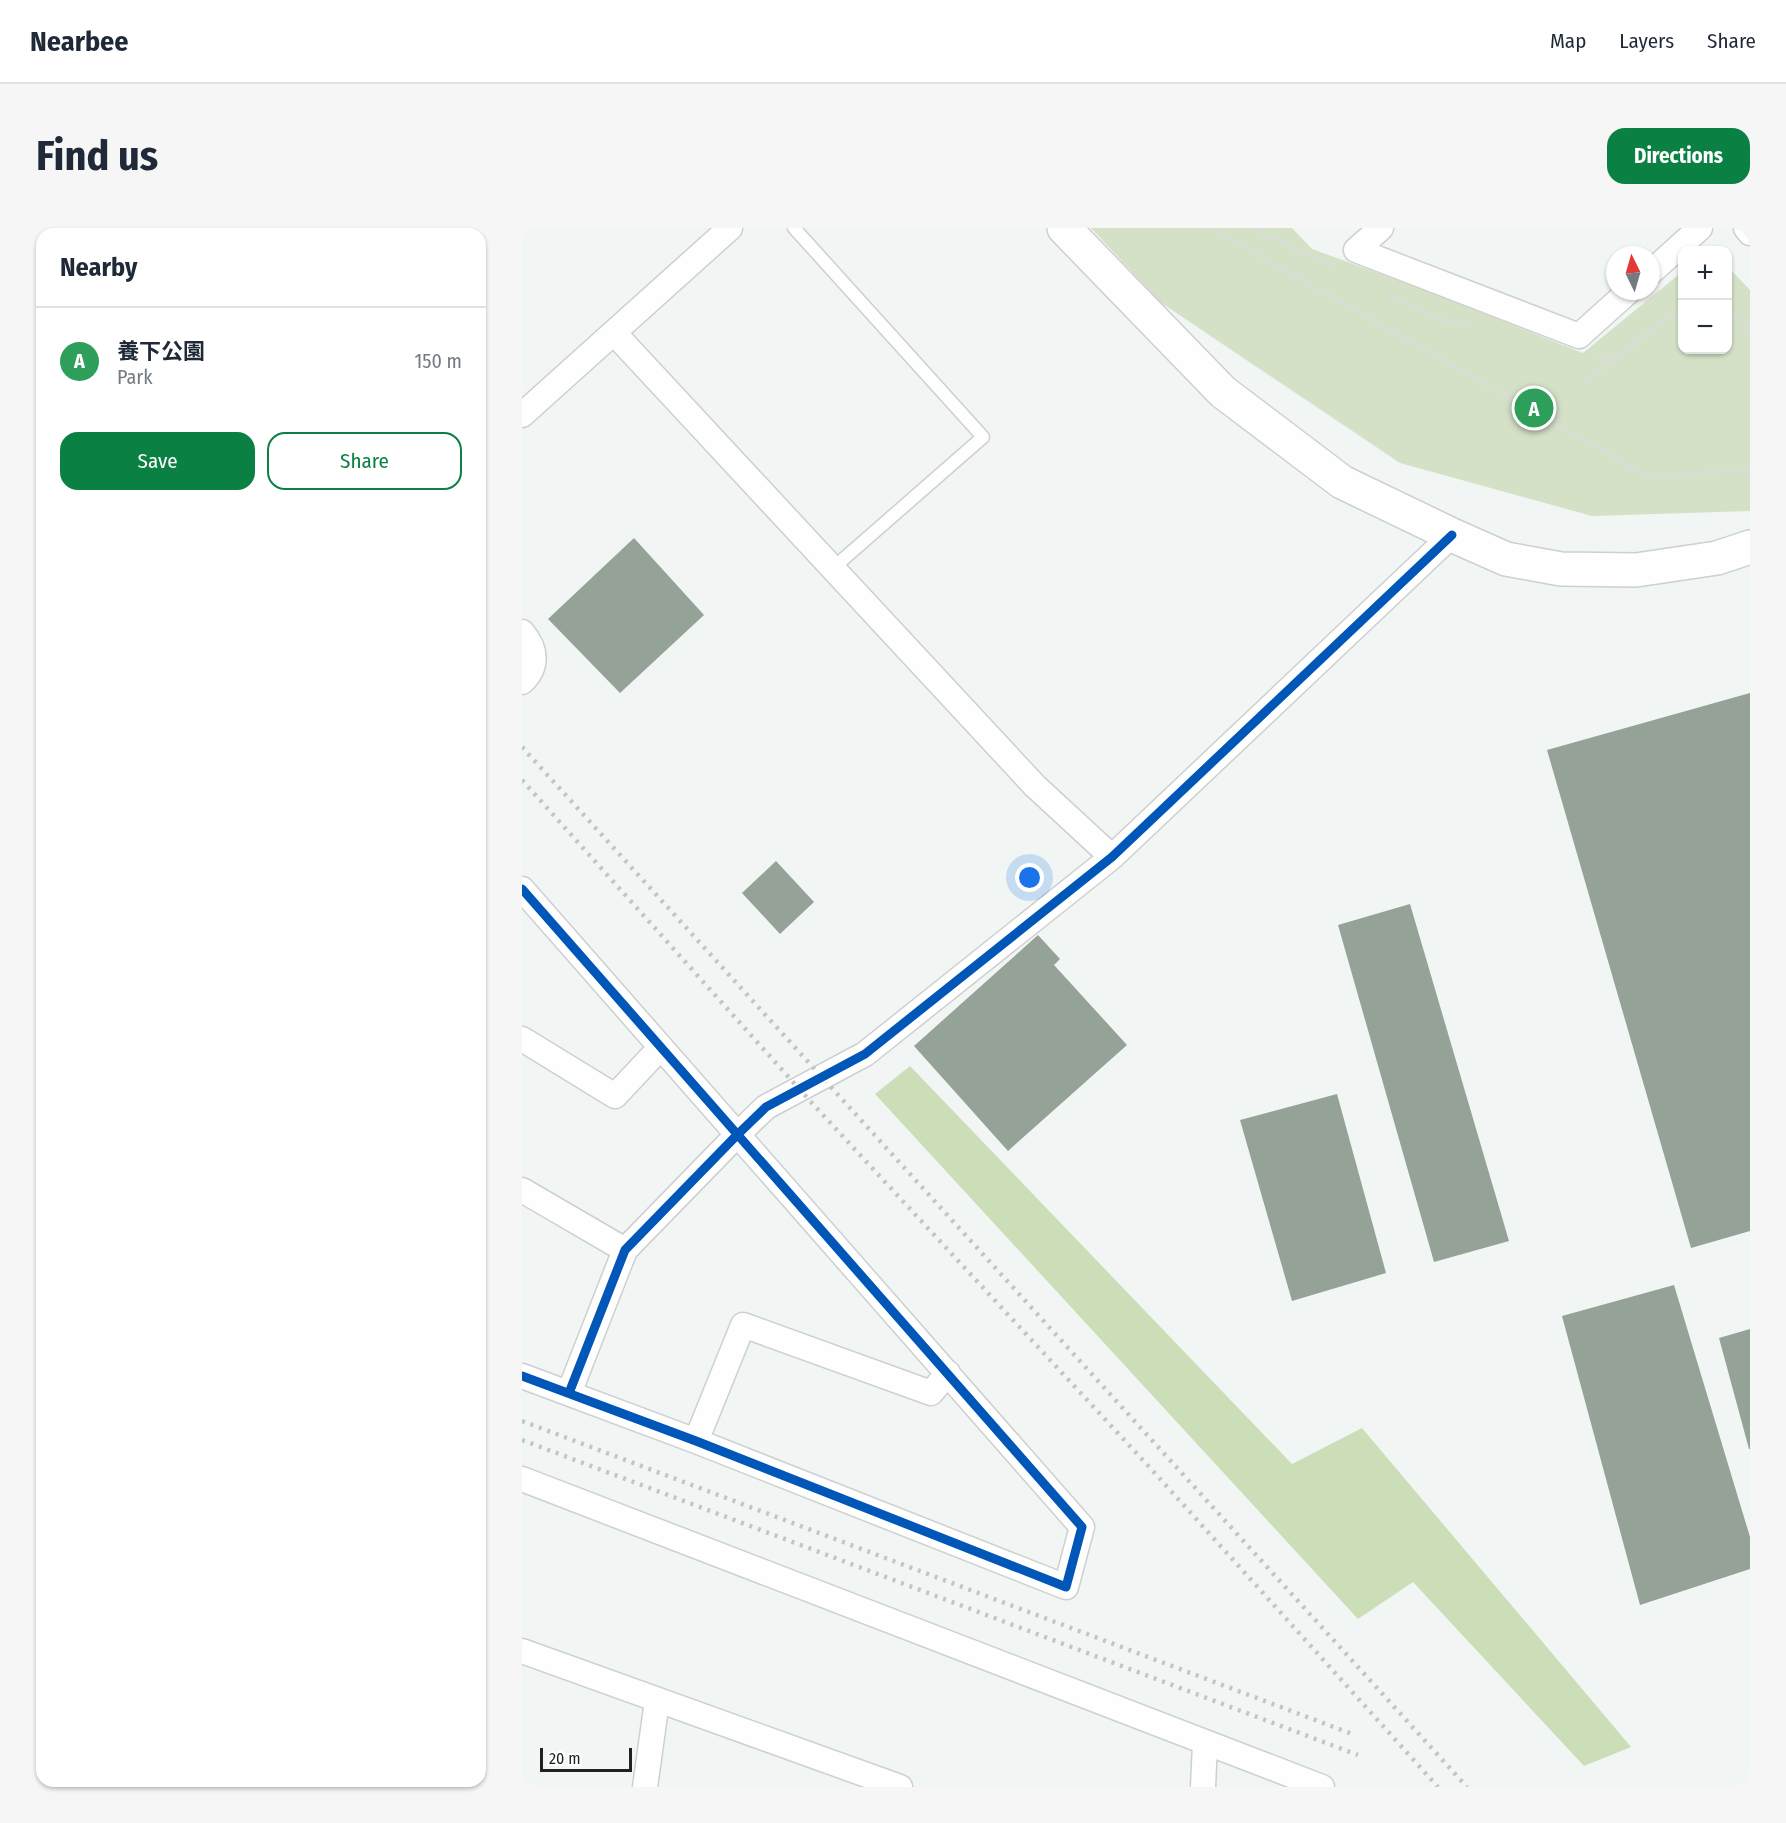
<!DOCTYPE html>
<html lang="en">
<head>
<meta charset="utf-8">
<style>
  :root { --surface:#fff; --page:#f6f6f7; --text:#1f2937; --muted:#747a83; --line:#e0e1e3; --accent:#0b8043 }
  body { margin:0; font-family:"Fira Sans Condensed","Noto Sans JP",sans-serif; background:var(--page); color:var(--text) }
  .controls { position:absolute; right:18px; top:18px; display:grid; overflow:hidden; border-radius:12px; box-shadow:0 2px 4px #0004 }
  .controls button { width:54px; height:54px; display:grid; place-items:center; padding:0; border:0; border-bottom:2px solid var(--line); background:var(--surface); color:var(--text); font:30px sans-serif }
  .compass { position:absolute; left:1084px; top:18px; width:54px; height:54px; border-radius:50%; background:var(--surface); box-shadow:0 2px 4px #0004; rotate:355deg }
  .scale { position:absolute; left:18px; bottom:15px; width:92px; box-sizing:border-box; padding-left:6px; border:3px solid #1f2120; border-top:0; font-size:16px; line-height:21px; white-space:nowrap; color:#1f2120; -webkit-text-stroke:4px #fff; paint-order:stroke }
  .you { position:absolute; left:508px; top:650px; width:21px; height:21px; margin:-15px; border:4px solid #fff; border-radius:50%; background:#1a73e8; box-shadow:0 0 0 9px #1a73e833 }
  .badge { display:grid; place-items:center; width:39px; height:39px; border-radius:50%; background:var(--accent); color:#fff; font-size:20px; font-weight:700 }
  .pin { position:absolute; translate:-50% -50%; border:3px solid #fff; box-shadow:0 2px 6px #0006 }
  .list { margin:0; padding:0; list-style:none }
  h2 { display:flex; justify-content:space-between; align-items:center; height:78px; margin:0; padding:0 24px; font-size:26px }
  h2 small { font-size:20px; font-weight:400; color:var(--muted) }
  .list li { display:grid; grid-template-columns:39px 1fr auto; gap:18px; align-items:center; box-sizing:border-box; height:108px; padding:0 24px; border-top:2px solid var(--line) }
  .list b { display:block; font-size:22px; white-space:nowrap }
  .list p { margin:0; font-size:20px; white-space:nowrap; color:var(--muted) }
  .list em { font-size:20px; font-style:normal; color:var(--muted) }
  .actions { display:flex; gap:12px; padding:18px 24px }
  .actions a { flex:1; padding:14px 0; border:2px solid var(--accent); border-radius:18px; text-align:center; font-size:21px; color:var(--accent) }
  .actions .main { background:var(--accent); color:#fff }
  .map { position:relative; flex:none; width:1228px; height:1559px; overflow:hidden; border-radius:18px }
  header { display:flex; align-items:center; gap:36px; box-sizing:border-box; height:84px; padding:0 30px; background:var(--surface); border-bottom:2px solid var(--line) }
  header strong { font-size:28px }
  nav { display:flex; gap:33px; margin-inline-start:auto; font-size:21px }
  .intro { display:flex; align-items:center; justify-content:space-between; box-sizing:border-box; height:144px; padding:0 36px }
  h1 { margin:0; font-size:42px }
  .button { padding:15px 27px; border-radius:18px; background:var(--accent); color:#fff; font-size:21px; font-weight:700 }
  main { display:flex; gap:36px; padding:0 36px }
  aside { flex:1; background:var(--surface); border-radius:18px; box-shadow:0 2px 4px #0004 }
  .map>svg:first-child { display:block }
  .green { fill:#d4e1c7 }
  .forest { fill:#ccdeb8 }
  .building { fill:#95a298 }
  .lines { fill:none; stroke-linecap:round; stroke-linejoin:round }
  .lane-casing { stroke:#cdd0ce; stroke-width:15 }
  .street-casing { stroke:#cdd0ce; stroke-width:27 }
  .secondary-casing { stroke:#cdd0ce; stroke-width:36 }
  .path { stroke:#dadcdb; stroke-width:4; stroke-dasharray:4.5 3; stroke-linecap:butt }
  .lane { stroke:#fdfefd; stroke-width:12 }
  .street { stroke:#fdfefd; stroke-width:24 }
  .secondary { stroke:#fdfefd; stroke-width:33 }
  .rail { stroke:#c3c5c4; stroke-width:4.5; stroke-dasharray:3 6; stroke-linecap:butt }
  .cycleway-casing { stroke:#fff; stroke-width:13 }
  .cycleway { stroke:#0057b8; stroke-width:9 }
</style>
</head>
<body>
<header>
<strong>Nearbee</strong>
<nav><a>Map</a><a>Layers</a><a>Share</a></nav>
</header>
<div class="intro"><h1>Find us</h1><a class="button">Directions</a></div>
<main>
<aside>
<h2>Nearby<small></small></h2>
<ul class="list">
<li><span class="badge" style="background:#2e9e5b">A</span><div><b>養下公園</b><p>Park</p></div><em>150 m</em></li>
</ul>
<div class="actions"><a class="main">Save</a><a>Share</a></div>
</aside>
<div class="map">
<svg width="1228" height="1559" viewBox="0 0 1228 1559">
  <rect width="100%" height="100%" fill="#f1f5f3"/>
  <path class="green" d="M569,0h201l20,21 121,44 150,60 99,-81v78h46v-83l22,23v221l-158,5 -192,-53 -240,-161z"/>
  <path class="forest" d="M388,838l382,398 70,-36 269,319 -47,19 -171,-184 -55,37 -483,-525z"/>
  <path class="building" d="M112,310l70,77 -84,78 -72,-74z
    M1228,465v538l-59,17 -144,-498z
    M254,633l38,41 -34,32 -38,-41z
    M888,676l99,337 -75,21 -96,-337z
    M516,707l22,24 -6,6 73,80 -119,106 -94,-105z
    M815,866l49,179 -94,28 -52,-181z
    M1152,1057l76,252v32l-110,36 -78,-289z
    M1228,1101v120h-1l-30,-111z"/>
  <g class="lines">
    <g class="lane-casing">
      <path id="lane" d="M272,0l189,209 -151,132"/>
    </g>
    <g class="street-casing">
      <path id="street" d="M859,0l-25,22 223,86 50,-45
        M1224,0l4,5
        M1129,44l49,-44
        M93,106l420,452 77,71
        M0,187l208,-187
        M0,404c15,17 16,35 0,50
        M0,661l560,638 -16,60 -370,-146 -174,-65
        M0,811l93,57 46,-49
        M0,962l103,60
        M47,1165l56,-143 111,-114 30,-29 99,-53 247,-197 340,-322
        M174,1213l47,-116 188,68 17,-20
        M0,1251l800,308
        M0,1423l378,136
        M123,1559l12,-86
        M681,1559l2,-44"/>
    </g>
    <g class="secondary-casing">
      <path id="secondary" d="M542,0l159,164 119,90 110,53 54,24 55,10 75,1 81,-12 33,-11"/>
    </g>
    <path class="path" d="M688,0l439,249 101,-8
      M731,0l80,39
      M867,67l45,22 37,9
      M1206,80l22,22
      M1076,129l14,4
      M1062,155l98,-77"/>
    <use href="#lane" class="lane"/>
    <use href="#street" class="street"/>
    <use href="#secondary" class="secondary"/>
    <path class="rail" d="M0,519l945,1040
      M0,552l289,322 341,368 286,317
      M0,1193l833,314
      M0,1212l836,315"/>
    <g class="cycleway-casing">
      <path id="cycleway" d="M0,661l560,638 -16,60 -370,-146 -174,-65
        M47,1165l56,-143 111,-114 30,-29 99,-53 247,-197 340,-322"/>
    </g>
    <use href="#cycleway" class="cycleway"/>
  </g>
</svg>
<div class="controls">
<button>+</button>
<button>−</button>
</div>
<svg class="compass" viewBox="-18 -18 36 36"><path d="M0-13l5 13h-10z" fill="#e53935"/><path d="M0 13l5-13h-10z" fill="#747a83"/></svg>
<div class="scale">20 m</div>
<div class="you"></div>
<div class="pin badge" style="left:1012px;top:180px;background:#2e9e5b">A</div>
</div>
</main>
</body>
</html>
